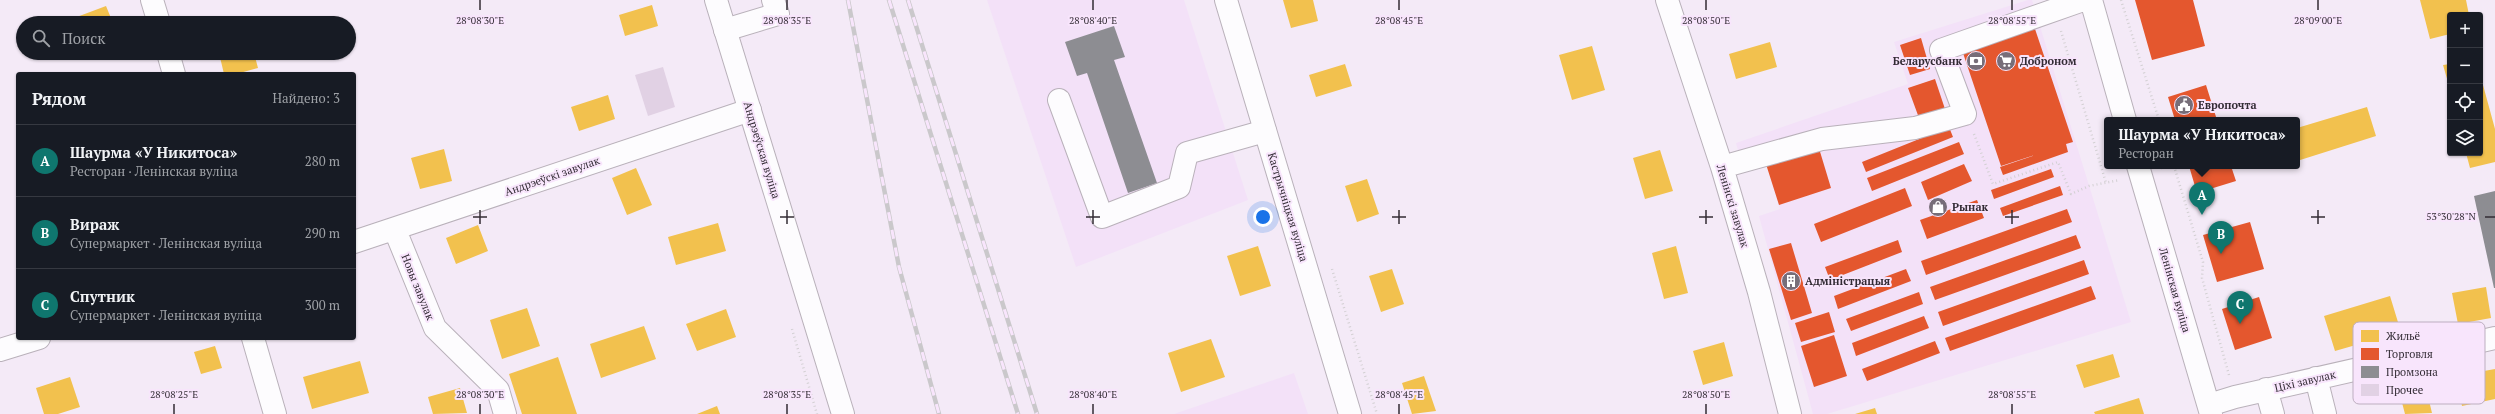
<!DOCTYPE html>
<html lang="ru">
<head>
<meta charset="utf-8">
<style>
  :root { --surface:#171b24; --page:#20242c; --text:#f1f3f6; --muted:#9ea1a6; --line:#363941; --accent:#0f766e }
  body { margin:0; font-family:"PT Serif",serif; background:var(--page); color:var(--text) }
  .controls { position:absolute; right:12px; top:12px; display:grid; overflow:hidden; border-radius:4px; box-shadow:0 1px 3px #0004 }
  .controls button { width:36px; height:36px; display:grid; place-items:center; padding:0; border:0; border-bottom:1px solid var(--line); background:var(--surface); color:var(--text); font:20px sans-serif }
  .you { position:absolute; left:1263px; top:217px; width:14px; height:14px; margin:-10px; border:3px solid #fff; border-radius:50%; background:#1a73e8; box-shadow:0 0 0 6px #1a73e833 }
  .badge { display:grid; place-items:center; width:26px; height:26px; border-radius:50%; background:var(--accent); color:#fff; font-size:13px; font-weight:700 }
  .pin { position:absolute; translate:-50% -33px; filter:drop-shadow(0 1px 2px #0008) }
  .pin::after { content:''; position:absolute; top:21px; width:14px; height:12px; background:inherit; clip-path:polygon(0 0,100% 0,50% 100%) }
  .popup { position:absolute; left:2104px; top:117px; width:196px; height:52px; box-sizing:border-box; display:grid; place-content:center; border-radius:4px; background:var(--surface); filter:drop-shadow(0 1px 3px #0005); font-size:13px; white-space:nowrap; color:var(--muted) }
  .popup b { font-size:15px; color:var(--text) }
  .popup::after { content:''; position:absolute; left:50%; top:100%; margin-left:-8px; border:8px solid transparent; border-top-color:var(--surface) }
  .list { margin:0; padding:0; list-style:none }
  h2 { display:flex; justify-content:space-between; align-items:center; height:52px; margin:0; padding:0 16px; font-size:17px }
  h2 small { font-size:13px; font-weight:400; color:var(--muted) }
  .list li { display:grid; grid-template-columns:26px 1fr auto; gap:12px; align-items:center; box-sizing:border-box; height:72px; padding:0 16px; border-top:1px solid var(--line) }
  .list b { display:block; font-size:15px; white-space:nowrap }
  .list p { margin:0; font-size:13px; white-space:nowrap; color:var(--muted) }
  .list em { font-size:13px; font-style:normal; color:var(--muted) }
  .icon { flex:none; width:22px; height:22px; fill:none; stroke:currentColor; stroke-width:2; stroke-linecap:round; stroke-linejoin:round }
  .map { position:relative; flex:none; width:2495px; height:414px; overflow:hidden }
  .search { position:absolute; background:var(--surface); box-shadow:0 1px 3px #0004; left:16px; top:16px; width:340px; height:44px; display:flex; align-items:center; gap:10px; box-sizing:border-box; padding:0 14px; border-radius:22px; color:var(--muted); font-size:15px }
  .panel { position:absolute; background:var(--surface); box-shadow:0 1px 3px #0004; left:16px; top:72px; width:340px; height:268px; border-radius:4px }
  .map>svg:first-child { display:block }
  .built { fill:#f3e1f8 }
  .homes { fill:#f2c14e }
  .shops { fill:#e4572e }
  .industry { fill:#8d8d92 }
  .building { fill:#e1d1e4 }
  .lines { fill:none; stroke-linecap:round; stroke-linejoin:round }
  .minor-casing { stroke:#b9b1ba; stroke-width:24 }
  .major-casing { stroke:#b9b1ba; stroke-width:24 }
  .path { stroke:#d3d0d3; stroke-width:2.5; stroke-dasharray:1 3; stroke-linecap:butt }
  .minor { stroke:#fdfcfe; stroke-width:22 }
  .major { stroke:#fdfcfe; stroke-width:22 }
  .rail-casing { stroke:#cac8cb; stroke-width:4.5 }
  .rail { stroke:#f8e5fc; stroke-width:3; stroke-dasharray:9; stroke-linecap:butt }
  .ticks { fill:none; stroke:#332c35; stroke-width:1.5 }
  .labels { text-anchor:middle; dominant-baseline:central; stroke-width:4; stroke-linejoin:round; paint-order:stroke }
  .poi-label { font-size:11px; font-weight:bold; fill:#332c35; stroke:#f8e5fc; text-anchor:start }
  .street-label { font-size:11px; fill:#332c35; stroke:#f8e5fc }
  .key { fill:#f8e5fc; stroke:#bdaec0; stroke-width:1 }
  .key-label { font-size:11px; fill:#332c35 }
  .ticks-label { font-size:10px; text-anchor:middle; fill:#332c35; stroke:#f8e5fc; stroke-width:4; stroke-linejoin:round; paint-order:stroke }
</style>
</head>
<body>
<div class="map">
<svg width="2495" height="414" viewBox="0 0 2495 414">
  <rect width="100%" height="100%" fill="#f4eaf7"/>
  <path class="built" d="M987,0h197l64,200 -172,67z
    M2028,0h4l99,322 -304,92h-14l-54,-198 21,-7 -15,-50 -24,2 -5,-18 172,-59 -14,-42z
    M1294,373l14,41h-134z"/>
  <path class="homes" d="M1283,0h30l5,21 -27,7z
    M2420,0h46l3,15h-19v19l-20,5z
    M652,5l6,21 -33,10 -6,-21z
    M106,6l7,17h-37l-2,-5z
    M1770,42l7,25 -41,12 -7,-25z
    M1592,46l13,44 -33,10 -13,-45z
    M219,53h35l4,15 -22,6h-12z
    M1345,64l7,22 -36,11 -7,-22z
    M2450,64v25l-7,-24z
    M2480,74l15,55v33l-25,6 -4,-15h14z
    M608,95l7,24 -36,12 -8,-24z
    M2367,107l9,29 -79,25v-33z
    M444,149l8,32 -32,8 -9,-31z
    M1660,150l13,41 -28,8 -12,-41z
    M636,168l16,37 -25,10 -15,-37z
    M1367,179l12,35 -22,8 -12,-36z
    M718,223l8,28 -50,14 -8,-28z
    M478,225l10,26 -32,13 -10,-26z
    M1258,246l13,40 -31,10 -13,-40z
    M1676,246l12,47 -24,6 -12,-46z
    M1392,269l12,35 -23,8 -12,-36z
    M2486,287l5,31 -33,6 -6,-31z
    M2390,296l11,36 -66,19 -11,-35z
    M527,308l13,38 -38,13 -12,-39z
    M726,309l10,28 -39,14 -11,-27z
    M644,326l12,33 -55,19 -11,-34z
    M1211,339l14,38 -44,15 -13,-39z
    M1724,342l9,34 -30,9 -10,-34z
    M215,346l7,22 -21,6 -7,-22z
    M2113,354l7,23 -36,11 -8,-23z
    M558,357l19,57h-55l-13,-40z
    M360,361l9,32 -57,16 -9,-32z
    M2495,369v30l-33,7 -6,-30z
    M1424,376l12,35 -24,3 -10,-31z
    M70,377l10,30 -22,7h-14l-8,-26z
    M460,388l7,25 -34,1 -5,-17z
    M2426,388l6,25 -27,1 -5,-19z
    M2139,398l5,16h-49l-1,-2z
    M717,406l3,8h-23z
    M1875,408l2,6h-22z"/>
  <path class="shops" d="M2135,0h58l12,46 -53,14z
    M2035,29l38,113 -7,2 2,8 -65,23 -3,-8 47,-16 -46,15 -38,-113z
    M1921,38l9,31 -20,6 -10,-30z
    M1935,79l10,30 -26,9 -11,-30z
    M2206,85l11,35h-42l-7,-23z
    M1949,127l4,10 -87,35 -4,-10z
    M1959,142l5,12 -92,37 -5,-13z
    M1818,145l13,43 -52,17 -14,-44z
    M1964,164l8,17 -44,19 -7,-18z
    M2189,166h42l5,15 -39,12z
    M2051,169l3,8 -60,22 -3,-9z
    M2060,186l3,9 -60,21 -3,-8z
    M1905,188l7,18 -91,36 -7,-18z
    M1977,200l7,18 -57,21 -7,-19z
    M2067,209l5,13 -146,53 -5,-14z
    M2250,222l14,47 -47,13 -14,-47z
    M2076,235l5,13 -146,52 -5,-13z
    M1898,240l4,12 -72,28 -5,-13z
    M1791,243l21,70 -21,7 -22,-71z
    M2084,260l5,14 -146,52 -5,-14z
    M1906,269l5,12 -73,28 -4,-13z
    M2091,286l5,13 -146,52 -5,-13z
    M1919,292l4,12 -72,27 -5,-12z
    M2259,297l13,41 -37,12 -13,-41z
    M1829,312l6,20 -34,10 -6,-19z
    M1924,316l5,12 -73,28 -4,-13z
    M1834,335l13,41 -33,11 -13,-41z
    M1935,341l5,12 -73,28 -5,-12z"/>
  <path class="industry" d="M1114,26l11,31 -11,3 43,123 -29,10 -41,-120 -10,3 -12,-34z
    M2495,191v97h-1l-20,-92z"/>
  <path class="building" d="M663,67l12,40 -27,9 -13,-41z"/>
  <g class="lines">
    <g class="minor-casing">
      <path id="minor" d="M152,0l7,23
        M1667,0l55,167 37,125 31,122
        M2091,0l34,120
        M725,30l53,-16 -5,-14
        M168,53l6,21
        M1059,100l43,117 77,-30 8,-34 78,-22
        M2138,166l73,248
        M1722,167l100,-28 93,-11 50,-14 -24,-64 142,-50
        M395,230l40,98 63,62 7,24
        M354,242l396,-132
        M253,338l22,76
        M0,350l39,-12
        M2316,378l9,36
        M2266,389l7,25
        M2209,405l26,-8 260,-59"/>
    </g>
    <g class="major-casing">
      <path id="major" d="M716,0l127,414
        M1226,0l124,414"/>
    </g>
    <path class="path" d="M2121,0l38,120
      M2061,31l45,152
      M1974,134l19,50 65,-22 13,32 18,-8 31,-6
      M2174,166l29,96 -1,16 27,97
      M2161,168l9,-2
      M1332,269l45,145
      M792,329l25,85"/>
    <use href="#minor" class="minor"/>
    <use href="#major" class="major"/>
    <g class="rail-casing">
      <path id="rail" d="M848,0l51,267 40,147
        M889,0l129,414
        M908,0l129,414"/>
    </g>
    <use href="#rail" class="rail"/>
  </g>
  <path class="ticks" d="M480,0v10M787,0v10M1093,0v10M1399,0v10M1706,0v10M2012,0v10M2318,0v10M480,210v14M787,210v14M1093,210v14M1399,210v14M1706,210v14M2012,210v14M2318,210v14M473,217h14M780,217h14M1086,217h14M1392,217h14M1699,217h14M2005,217h14M2311,217h14M2485,217h10M174,404v10M480,404v10M787,404v10M1093,404v10M1399,404v10M1706,404v10M2012,404v10"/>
  <defs>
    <g id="bank-disc" transform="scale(1)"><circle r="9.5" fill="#776e79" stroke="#f8e5fc"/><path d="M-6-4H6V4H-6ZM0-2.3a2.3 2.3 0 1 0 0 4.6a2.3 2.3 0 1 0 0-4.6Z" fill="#fff"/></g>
    <g id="supermarket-disc" transform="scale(1)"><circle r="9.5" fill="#776e79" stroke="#f8e5fc"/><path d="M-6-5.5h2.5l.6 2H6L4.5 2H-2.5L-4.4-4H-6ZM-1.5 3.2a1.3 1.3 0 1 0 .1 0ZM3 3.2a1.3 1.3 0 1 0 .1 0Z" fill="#fff"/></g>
    <g id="civic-disc" transform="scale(1)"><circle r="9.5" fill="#776e79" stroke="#f8e5fc"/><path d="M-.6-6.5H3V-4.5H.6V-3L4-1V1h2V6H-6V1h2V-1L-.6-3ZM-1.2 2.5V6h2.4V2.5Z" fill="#fff"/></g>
    <g id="shop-disc" transform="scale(1)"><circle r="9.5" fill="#776e79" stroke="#f8e5fc"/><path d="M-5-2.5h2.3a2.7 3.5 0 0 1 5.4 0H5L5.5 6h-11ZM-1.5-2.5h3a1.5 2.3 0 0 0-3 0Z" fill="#fff"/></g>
    <g id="building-disc" transform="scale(1)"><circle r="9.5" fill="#776e79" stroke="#f8e5fc"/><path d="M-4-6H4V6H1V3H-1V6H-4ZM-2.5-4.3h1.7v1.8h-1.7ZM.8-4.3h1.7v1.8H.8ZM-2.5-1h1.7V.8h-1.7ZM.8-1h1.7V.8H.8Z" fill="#fff"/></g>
  </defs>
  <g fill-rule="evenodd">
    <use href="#bank-disc" x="1976" y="61"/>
    <use href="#supermarket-disc" x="2006" y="61"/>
    <use href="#civic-disc" x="2184" y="105"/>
    <use href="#shop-disc" x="1938" y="207"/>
    <use href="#building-disc" x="1791" y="281"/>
  </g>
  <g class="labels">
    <g class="poi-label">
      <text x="1962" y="61" text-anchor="end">Беларусбанк</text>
      <text x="2020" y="61">Доброном</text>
      <text x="2198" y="105">Европочта</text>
      <text x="1952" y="207">Рынак</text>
      <text x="1805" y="281">Адміністрацыя</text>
    </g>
    <g class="street-label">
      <text transform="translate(762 150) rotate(73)">Андрэеўская вуліца</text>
      <text transform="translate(552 176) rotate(-19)">Андрэеўскі завулак</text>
      <text transform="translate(1733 206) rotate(73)">Ленінскі завулак</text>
      <text transform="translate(1288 207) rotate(73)">Кастрычніцкая вуліца</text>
      <text transform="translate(418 287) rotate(68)">Новы завулак</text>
      <text transform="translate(2175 290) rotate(74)">Ленінская вуліца</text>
      <text transform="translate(2305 381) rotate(-13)">Ціхі завулак</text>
    </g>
  </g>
  <rect x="2353" y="322" width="132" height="82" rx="6" class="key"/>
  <rect x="2361" y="330" width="18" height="12" fill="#f2c14e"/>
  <rect x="2361" y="348" width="18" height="12" fill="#e4572e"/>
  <rect x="2361" y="366" width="18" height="12" fill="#8d8d92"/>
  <rect x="2361" y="384" width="18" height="12" fill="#e1d1e4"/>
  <g class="key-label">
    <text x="2386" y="340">Жильё</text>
    <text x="2386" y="358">Торговля</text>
    <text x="2386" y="376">Промзона</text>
    <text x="2386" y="394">Прочее</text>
  </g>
  <g class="ticks-label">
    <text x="480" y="24">28°08'30"E</text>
    <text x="787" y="24">28°08'35"E</text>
    <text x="1093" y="24">28°08'40"E</text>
    <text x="1399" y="24">28°08'45"E</text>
    <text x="1706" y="24">28°08'50"E</text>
    <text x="2012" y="24">28°08'55"E</text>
    <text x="2318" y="24">28°09'00"E</text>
    <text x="2451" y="220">53°30'28"N</text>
    <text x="174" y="398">28°08'25"E</text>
    <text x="480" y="398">28°08'30"E</text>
    <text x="787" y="398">28°08'35"E</text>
    <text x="1093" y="398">28°08'40"E</text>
    <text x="1399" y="398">28°08'45"E</text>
    <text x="1706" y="398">28°08'50"E</text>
    <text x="2012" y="398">28°08'55"E</text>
  </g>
</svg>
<div class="controls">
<button>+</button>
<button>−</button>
<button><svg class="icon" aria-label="locate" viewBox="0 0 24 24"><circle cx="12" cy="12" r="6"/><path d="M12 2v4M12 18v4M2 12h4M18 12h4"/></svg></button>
<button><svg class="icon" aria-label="layers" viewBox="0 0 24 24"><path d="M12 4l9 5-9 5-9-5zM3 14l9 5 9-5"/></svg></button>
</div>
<div class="you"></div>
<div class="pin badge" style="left:2202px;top:215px">A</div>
<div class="popup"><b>Шаурма «У Никитоса»</b>Ресторан</div>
<div class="pin badge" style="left:2221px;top:254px">B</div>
<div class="pin badge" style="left:2240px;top:324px">C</div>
<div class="search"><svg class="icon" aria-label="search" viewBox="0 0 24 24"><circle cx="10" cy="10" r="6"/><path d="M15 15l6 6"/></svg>Поиск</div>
<section class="panel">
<h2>Рядом<small>Найдено: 3</small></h2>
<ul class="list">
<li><span class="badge">A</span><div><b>Шаурма «У Никитоса»</b><p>Ресторан · Ленінская вуліца</p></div><em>280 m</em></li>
<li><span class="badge">B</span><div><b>Вираж</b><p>Супермаркет · Ленінская вуліца</p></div><em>290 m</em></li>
<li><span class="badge">C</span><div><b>Спутник</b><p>Супермаркет · Ленінская вуліца</p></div><em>300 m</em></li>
</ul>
</section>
</div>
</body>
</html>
